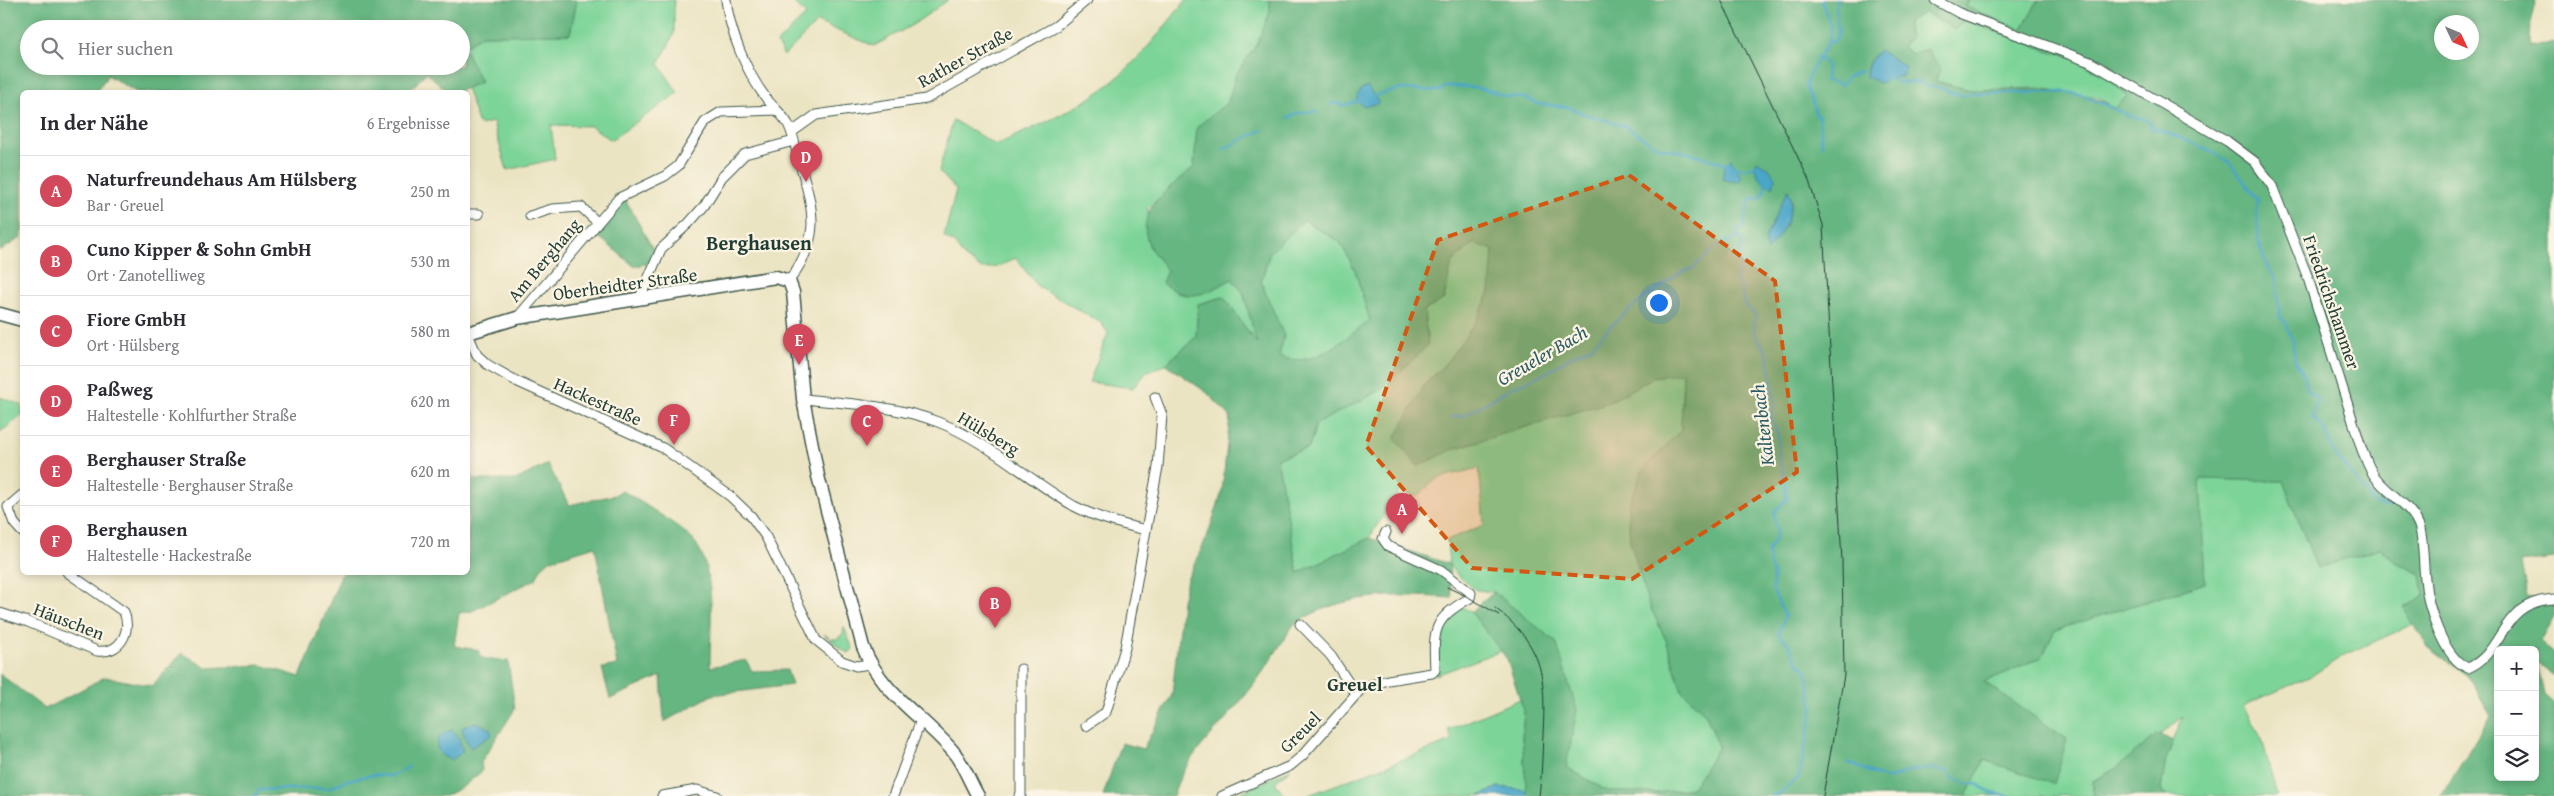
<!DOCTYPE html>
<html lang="de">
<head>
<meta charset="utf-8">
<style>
  :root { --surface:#fff; --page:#f2f2f3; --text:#2b2b33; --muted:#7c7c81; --line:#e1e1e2; --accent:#d1495b }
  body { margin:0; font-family:"Gentium Book Plus",serif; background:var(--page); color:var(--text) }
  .controls { position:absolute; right:15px; bottom:15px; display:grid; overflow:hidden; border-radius:8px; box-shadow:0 2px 8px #0003 }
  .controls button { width:45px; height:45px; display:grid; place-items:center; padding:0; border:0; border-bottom:1px solid var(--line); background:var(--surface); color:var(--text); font:25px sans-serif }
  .compass { position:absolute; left:2434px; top:15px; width:45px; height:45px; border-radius:50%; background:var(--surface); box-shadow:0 2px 8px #0003; rotate:134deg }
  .you { position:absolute; left:1658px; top:302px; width:18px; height:18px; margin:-12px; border:4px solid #fff; border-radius:50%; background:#1a73e8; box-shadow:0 0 0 8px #1a73e833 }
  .badge { display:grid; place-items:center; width:32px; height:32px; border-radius:50%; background:var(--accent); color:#fff; font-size:16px; font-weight:700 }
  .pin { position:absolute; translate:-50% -41px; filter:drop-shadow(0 1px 2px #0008) }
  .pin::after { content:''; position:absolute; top:26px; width:18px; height:15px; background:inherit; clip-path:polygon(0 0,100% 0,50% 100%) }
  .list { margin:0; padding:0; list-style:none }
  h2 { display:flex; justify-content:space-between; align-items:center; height:65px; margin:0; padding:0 20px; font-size:21px }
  h2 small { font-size:16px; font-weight:400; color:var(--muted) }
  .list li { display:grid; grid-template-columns:32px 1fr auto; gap:15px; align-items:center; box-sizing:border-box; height:70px; padding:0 20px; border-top:1px solid var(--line) }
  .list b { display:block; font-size:19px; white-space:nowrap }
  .list p { margin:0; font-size:16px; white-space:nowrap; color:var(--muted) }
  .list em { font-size:16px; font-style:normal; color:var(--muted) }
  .icon { flex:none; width:28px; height:28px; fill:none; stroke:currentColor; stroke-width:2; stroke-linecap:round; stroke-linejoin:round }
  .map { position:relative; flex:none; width:2554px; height:796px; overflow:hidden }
  .search { position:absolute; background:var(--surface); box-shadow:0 2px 8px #0003; left:20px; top:20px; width:450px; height:55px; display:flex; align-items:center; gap:12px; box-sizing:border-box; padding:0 18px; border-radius:28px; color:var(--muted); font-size:19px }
  .panel { position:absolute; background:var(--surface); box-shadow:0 2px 8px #0003; left:20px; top:90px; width:450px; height:485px; border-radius:8px }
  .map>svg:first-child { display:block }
  .green { fill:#7dd499; stroke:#4e8866 }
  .forest { fill:#66b681; stroke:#427a5a; fill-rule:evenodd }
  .water { fill:#4aa6c9; stroke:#34727e }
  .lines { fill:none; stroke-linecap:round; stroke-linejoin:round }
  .stream { stroke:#4aa6c9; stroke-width:2.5 }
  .street-casing { stroke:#3e5649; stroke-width:11 }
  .secondary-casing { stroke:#3e5649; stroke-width:15 }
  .street { stroke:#fff; stroke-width:9 }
  .secondary { stroke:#fff; stroke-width:12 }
  .tram { stroke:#1f3d34; stroke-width:1 }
  .marked { fill:#d45610; fill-opacity:0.2; stroke:#d45610; stroke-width:4; stroke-dasharray:10 6; stroke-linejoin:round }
  .labels { text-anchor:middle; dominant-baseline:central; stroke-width:4.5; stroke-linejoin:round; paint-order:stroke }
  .street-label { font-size:18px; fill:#1f3d34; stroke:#fcf5e5 }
  .water-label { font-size:19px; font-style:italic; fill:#2c5c61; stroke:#fcf5e5 }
  .neighbourhood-label { font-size:19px; font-weight:bold; fill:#1f3d34; stroke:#fcf5e5 }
  .quarter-label { font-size:20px; font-weight:bold; fill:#1f3d34; stroke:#fcf5e5 }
</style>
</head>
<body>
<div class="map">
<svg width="2554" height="796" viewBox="0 0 2554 796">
  <rect width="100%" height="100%" fill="#fcf5e5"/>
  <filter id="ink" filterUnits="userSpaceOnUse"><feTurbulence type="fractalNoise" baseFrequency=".02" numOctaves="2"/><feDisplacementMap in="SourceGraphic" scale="10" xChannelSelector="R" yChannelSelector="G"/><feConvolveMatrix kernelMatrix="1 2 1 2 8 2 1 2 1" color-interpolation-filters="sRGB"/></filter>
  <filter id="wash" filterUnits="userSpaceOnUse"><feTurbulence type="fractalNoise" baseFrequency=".0096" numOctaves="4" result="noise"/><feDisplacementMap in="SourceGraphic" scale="20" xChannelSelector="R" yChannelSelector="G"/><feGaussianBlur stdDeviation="1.12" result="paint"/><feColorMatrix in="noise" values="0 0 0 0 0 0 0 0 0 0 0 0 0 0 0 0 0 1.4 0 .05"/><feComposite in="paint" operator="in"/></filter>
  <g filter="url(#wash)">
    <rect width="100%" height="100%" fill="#ebe4c3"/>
    <path class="green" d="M577,0h97v34l-15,30 19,29 -67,47 -20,-14 -40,-1 4,34 -48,11 -14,-48 -14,3 -13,-37 15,-6 -18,-35 19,-12 88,-1z
      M791,0h157l-34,24 -40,22 -57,-24 -33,34 -7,-13 29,-28z
      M1186,0h83l2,12 -14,32 -21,31 -8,27 -31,26 -3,39 -46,41 1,38 18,24 9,23c24,6 36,-3 56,-14l11,13 15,53 -35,-48 -25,7 -2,33 -30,27 -19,8 -14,16 -44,-6 19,-49 -7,-10 -64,-37 -21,-28 -19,9 -15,2 -18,-12 -9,-13 -11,-7 12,-47 -17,-19 14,-51 43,25c36,-17 74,-32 106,-55 34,-25 58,-58 84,-90z
      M1969,0h70l-18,30 -55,-23z
      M1925,12l15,10 25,-3 98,35 45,23 20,19 -13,12 -18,-11 -60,-9 -66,2 -36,-9 -22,-27 -11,-7 8,-9 -3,-16z
      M1304,220l36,22 15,28 15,51c-27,19 -58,50 -91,35l-18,-74 9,-30z
      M1474,243l19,6c-1,14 0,30 -3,43 -9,33 -42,70 -66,93l-6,81 37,-18 154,-46 45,-25 29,-5 -2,58 -39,41 6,131 18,38 16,51 24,23 13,33 -27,41 -34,5 -51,-2 -41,-24 -72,-175 -18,-2 -22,-18 -5,-8 -2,-24 37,-15 -5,-57 -41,10 -21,18 -18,-5 -30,47 -71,35 -21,-115 32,-10 7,-24 65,-34 43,-79 20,-12 8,-37z
      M0,397l22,8v11l-22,16z
      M2199,479l84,2 34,87 63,-20 15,14 26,12 3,21 -20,12 10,17 -68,30 -35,22 -68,30 19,33 15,57h-111l-5,-7 5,-30 17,-42 -68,52 -22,12v15h-127l18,-36v-78l58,-25 13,-27 150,-47z
      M1461,606l10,6 30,39 -65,24 -1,-30 8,-23z
      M844,627l9,22 -4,4 -7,-3 -18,-16 7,5h6l6,-5z
      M1520,699l4,12 -2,27 5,52 -29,-3 -18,9h-174l146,-55 -4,-11z
      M1291,769l-16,13 10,14h-51z"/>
    <path class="forest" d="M0,0h577l-7,34 -88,1 -18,12 17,35 -24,10h-9l-22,-20 -11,13 -14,7h-265l-28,-17 -12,17h-74v145l-22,14zM29,29h432v37h-432z
      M1269,0h700l-3,7 55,23 18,-30h497l-5,19 -1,29 24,-6v516l-33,4 6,35 27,5v14l-14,25 14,13v22l-17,-13 7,32 10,9v92h-113l50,-80 -24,-40 -39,-29 -25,-40 21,-12 -3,-21 -26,-12 -15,-14 -63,20 -34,-87 -83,-2 5,104 -150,47 -13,27 -58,25 83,57 -13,45 -70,-24 -18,36h-439l-5,-58 2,-27 -17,-52 -36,-47 23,-20 62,50 21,68 -11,57 41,24 51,2 34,-5 27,-41 -13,-33 -24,-23 -16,-51 -18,-38 -18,-61 -2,-34 14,-36 39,-41 2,-57 -29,4 -45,25 -153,46 -38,18 -23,-27 29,-54 20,-19 33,-46 13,-28 3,-42 -19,-7 -22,19 -8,37 -20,12 4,34 -47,45 -65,34 -7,24 -32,10 21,115 71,-35 80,26 3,34c-58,-4 -107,-6 -158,26 -18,27 -34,55 -55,79 -24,30 -55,55 -66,93h-70l18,-53 22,6 29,-54 10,-94 5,-22 20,-42 15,-45 8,-76 -24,-24 -40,-28 30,-27 2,-33 26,-7 33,47 -14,-52 -11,-13c-28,15 -41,25 -70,4l5,-13c-5,-8 -15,-17 -18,-25 -15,-37 21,-56 45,-78l3,-40 31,-25 8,-27 21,-31 13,-32zM1925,12l30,18 10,-10 76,28c13,8 11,3 23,6 19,5 49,28 63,42l-12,12c-44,-26 -94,-16 -142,-18 -12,0 -26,-6 -38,-9l6,-12 -14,-20 -14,5 -11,-7 8,-9 -3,-16zM2442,22h30v30h-30zM1879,50l14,27 -13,6 -14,-12 4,-11zM1788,191l4,12 -7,25 -20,10zM1304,220l36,22 15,28 15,51c-27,18 -57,50 -91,35l5,-20 -23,-54 9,-30zM2498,650h37v127h-37z
      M625,199l28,50 -1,14 -18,3 -41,-34z
      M548,464l21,41 46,-10 7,-5c18,12 65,39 75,55 20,35 13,84 13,122l36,-7 6,11 35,-1 5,15 -80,10 -48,27 -3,-46 -51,23 -8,-31 15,-3 -22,-119 -45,14 -9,8 -5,11 -64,32 -13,2 -5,33 24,4 4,8 26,3 7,48 -34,53 1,9 -18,15 -19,10h-445v-122l45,35 60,-32 47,9 30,-33 25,15 54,-3 39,12 42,-104 126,-1v-101l7,9h40z
      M2158,734l15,7 -7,18 -5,30 5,7h-73v-15l22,-12z"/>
    <path class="water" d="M1879,50l27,17 -4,10h-8l-14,6 -14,-6c0,-11 6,-19 13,-27z
      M1368,87l10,15 -1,2 -14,2 -6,-5c-1,-7 4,-13 11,-14z
      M1731,159l11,19 -5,4 -15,-3 3,-14z
      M1757,161l11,6 7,11 -2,9c-10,-3 -17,-11 -18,-21z
      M1788,190c10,19 -8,47 -21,61l-2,-12z
      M477,722l13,7 2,6 -21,13 -6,-10 -3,-9 2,-3z
      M452,730l6,6 5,15 -11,9c-19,-4 -21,-25 0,-30z
      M1498,787l29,3v6h-47z"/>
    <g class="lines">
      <path class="stream" d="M1828,42h5c10,-10 3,-18 3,-29 0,-5 1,-8 0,-13
        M1817,57l9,6 1,10 -2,7 16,5 7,-8 13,-6
        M1887,78l14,5 18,-1 7,4 20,3 5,5 5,-1 6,3 4,-2 100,-2 17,3 47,21 12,2 9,5 -1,5 5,2 3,-1 51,21 20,12 29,38 -1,16 2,29 9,23 8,10 4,39 6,6 7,19 2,19 9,14 4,16 10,8 -6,18 9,8 17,34 38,46 14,2
        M1374,96l26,-7 40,2 5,-4 7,-1 22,1 21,5 8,4 22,2 13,6 30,3 16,7 41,12 33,21 40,8 29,10
        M1330,105l7,-3 4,4 18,-5
        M1288,118l10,-5 20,-2
        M1822,146l-3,-29 -4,-4c1,-11 -10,-19 -9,-29 3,-17 26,-41 25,-54 -1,-8 -7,-21 -9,-30
        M1223,149l39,-19
        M1734,167l11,2 13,-4
        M1766,183l-3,12 -6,4 -7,-1 -7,28 -6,6 5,10 -3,20 4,3 -6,10v8l4,3 4,20 10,8 -1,19 14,22 7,51 -4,8 7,22 1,24 4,11 4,28 -13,13 3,22 -10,19 6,21v17l12,25 -7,18 11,10 9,19 8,7 7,38 -14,69 -17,15 -10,4
        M1451,417l14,-2 48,-28 31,-13 28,-18 19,-9 24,-25 25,-21 40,-28 13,-5 26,-23 19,-8
        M1849,763l37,16c15,-2 25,-13 41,-9l3,-2 19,4 2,5 17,7h9l14,9 18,3
        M254,796l5,-6 71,-2 17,-8 26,-5 18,1 18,-9
        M1375,796l9,-3 11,3"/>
    </g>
  </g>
  <g filter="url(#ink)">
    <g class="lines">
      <g class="street-casing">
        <path id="street" d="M726,0c4,32 20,72 40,98 7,9 16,16 22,26 7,13 8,29 13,43 14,48 19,72 -12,114
          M1935,0l24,13 131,49 137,79 28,21 17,24 36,92 54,172c4,9 7,20 14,28 13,17 38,29 44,51 4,17 3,33 5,50 2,26 18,79 43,89 38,-16 30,-66 86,-69
          M792,132l24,-17 110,-16 130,-73 31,-26
          M468,214h11
          M530,216l22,-7 29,-2 16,15
          M639,300l22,-51 28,-26 15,-17 18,-29 23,-23 49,-13
          M517,318l102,-120 46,-22 13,-10 27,-44 16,-10 56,-2
          M468,334l9,21 11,10 30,17 145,66 67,48 21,20 15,21 50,103 26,21 14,5 14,-2
          M803,399c44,4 94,7 135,23 50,19 90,58 136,84 23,12 47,18 72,24l-21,118 -19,64 -20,14
          M22,495l-14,12 6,16 8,9
          M1146,530l12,-63 4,-52 -7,-18
          M0,613l28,9 69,29c23,3 35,-19 27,-39l-57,-40
          M1300,624l31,32 25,38
          M662,796l35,-6 20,6
          M893,796l28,-76
          M1019,796l2,-1v-126
          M1222,796l68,-30 12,-10 60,-68 26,-8 44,-7 3,-3c-2,-41 -2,-51 35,-72l1,-5 -30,-23 -53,-24 -5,-7 3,-7"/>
      </g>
      <g class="secondary-casing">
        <path id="secondary" d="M0,314l22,6
          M468,333l49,-15 259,-41 13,4 4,11 10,107 15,77 45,171c19,47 56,66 88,102 12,13 18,32 27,47"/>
      </g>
      <use href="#street" class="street"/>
      <use href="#secondary" class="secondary"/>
      <path class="tram" d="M1721,0l87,178 15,47 19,336 2,114 -21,121
        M1447,587l23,11 29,17
        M1495,608c49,38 51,69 48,126 -1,21 -1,41 -4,62"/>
    </g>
  </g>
  <path class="marked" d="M1629,175l146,106 22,191 -165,107 -160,-11 -106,-122 72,-206z"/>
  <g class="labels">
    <g class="street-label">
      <text transform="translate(965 57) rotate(-29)">Rather Straße</text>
      <text transform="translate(544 260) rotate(-50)">Am Berghang</text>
      <text transform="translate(625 284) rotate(-8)">Oberheidter Straße</text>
      <text transform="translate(2332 302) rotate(71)">Friedrichshammer</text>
      <text transform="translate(598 401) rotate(24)">Hackestraße</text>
      <text transform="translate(989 433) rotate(31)">Hülsberg</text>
      <text transform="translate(69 621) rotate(21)">Häuschen</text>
      <text transform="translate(1300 732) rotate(-45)">Greuel</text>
    </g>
    <g class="water-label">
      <text transform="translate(1542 355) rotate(-30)">Greueler Bach</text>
      <text transform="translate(1762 425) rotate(-97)">Kaltenbach</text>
    </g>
    <g class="neighbourhood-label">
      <text x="1355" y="684">Greuel</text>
    </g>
    <g class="quarter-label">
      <text x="759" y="242">Berghausen</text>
    </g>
  </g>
</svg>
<div class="controls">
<button>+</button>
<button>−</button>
<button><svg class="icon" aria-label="layers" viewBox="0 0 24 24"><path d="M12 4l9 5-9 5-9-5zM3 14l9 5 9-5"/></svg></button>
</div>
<svg class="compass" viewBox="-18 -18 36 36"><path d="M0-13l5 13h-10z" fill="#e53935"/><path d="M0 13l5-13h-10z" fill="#7c7c81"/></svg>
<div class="you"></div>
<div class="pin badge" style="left:1402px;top:534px">A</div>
<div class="pin badge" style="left:995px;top:628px">B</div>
<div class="pin badge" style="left:867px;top:446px">C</div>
<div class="pin badge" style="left:806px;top:182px">D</div>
<div class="pin badge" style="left:799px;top:365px">E</div>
<div class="pin badge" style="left:674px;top:445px">F</div>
<div class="search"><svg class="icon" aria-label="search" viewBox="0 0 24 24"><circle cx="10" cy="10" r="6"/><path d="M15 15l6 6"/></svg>Hier suchen</div>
<section class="panel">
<h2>In der Nähe<small>6 Ergebnisse</small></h2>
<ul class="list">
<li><span class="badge">A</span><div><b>Naturfreundehaus Am Hülsberg</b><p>Bar · Greuel</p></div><em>250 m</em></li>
<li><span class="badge">B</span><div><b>Cuno Kipper &amp; Sohn GmbH</b><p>Ort · Zanotelliweg</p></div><em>530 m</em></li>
<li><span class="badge">C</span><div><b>Fiore GmbH</b><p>Ort · Hülsberg</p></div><em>580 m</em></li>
<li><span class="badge">D</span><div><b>Paßweg</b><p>Haltestelle · Kohlfurther Straße</p></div><em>620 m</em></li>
<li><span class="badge">E</span><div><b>Berghauser Straße</b><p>Haltestelle · Berghauser Straße</p></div><em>620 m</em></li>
<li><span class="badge">F</span><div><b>Berghausen</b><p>Haltestelle · Hackestraße</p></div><em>720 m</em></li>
</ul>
</section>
</div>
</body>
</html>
